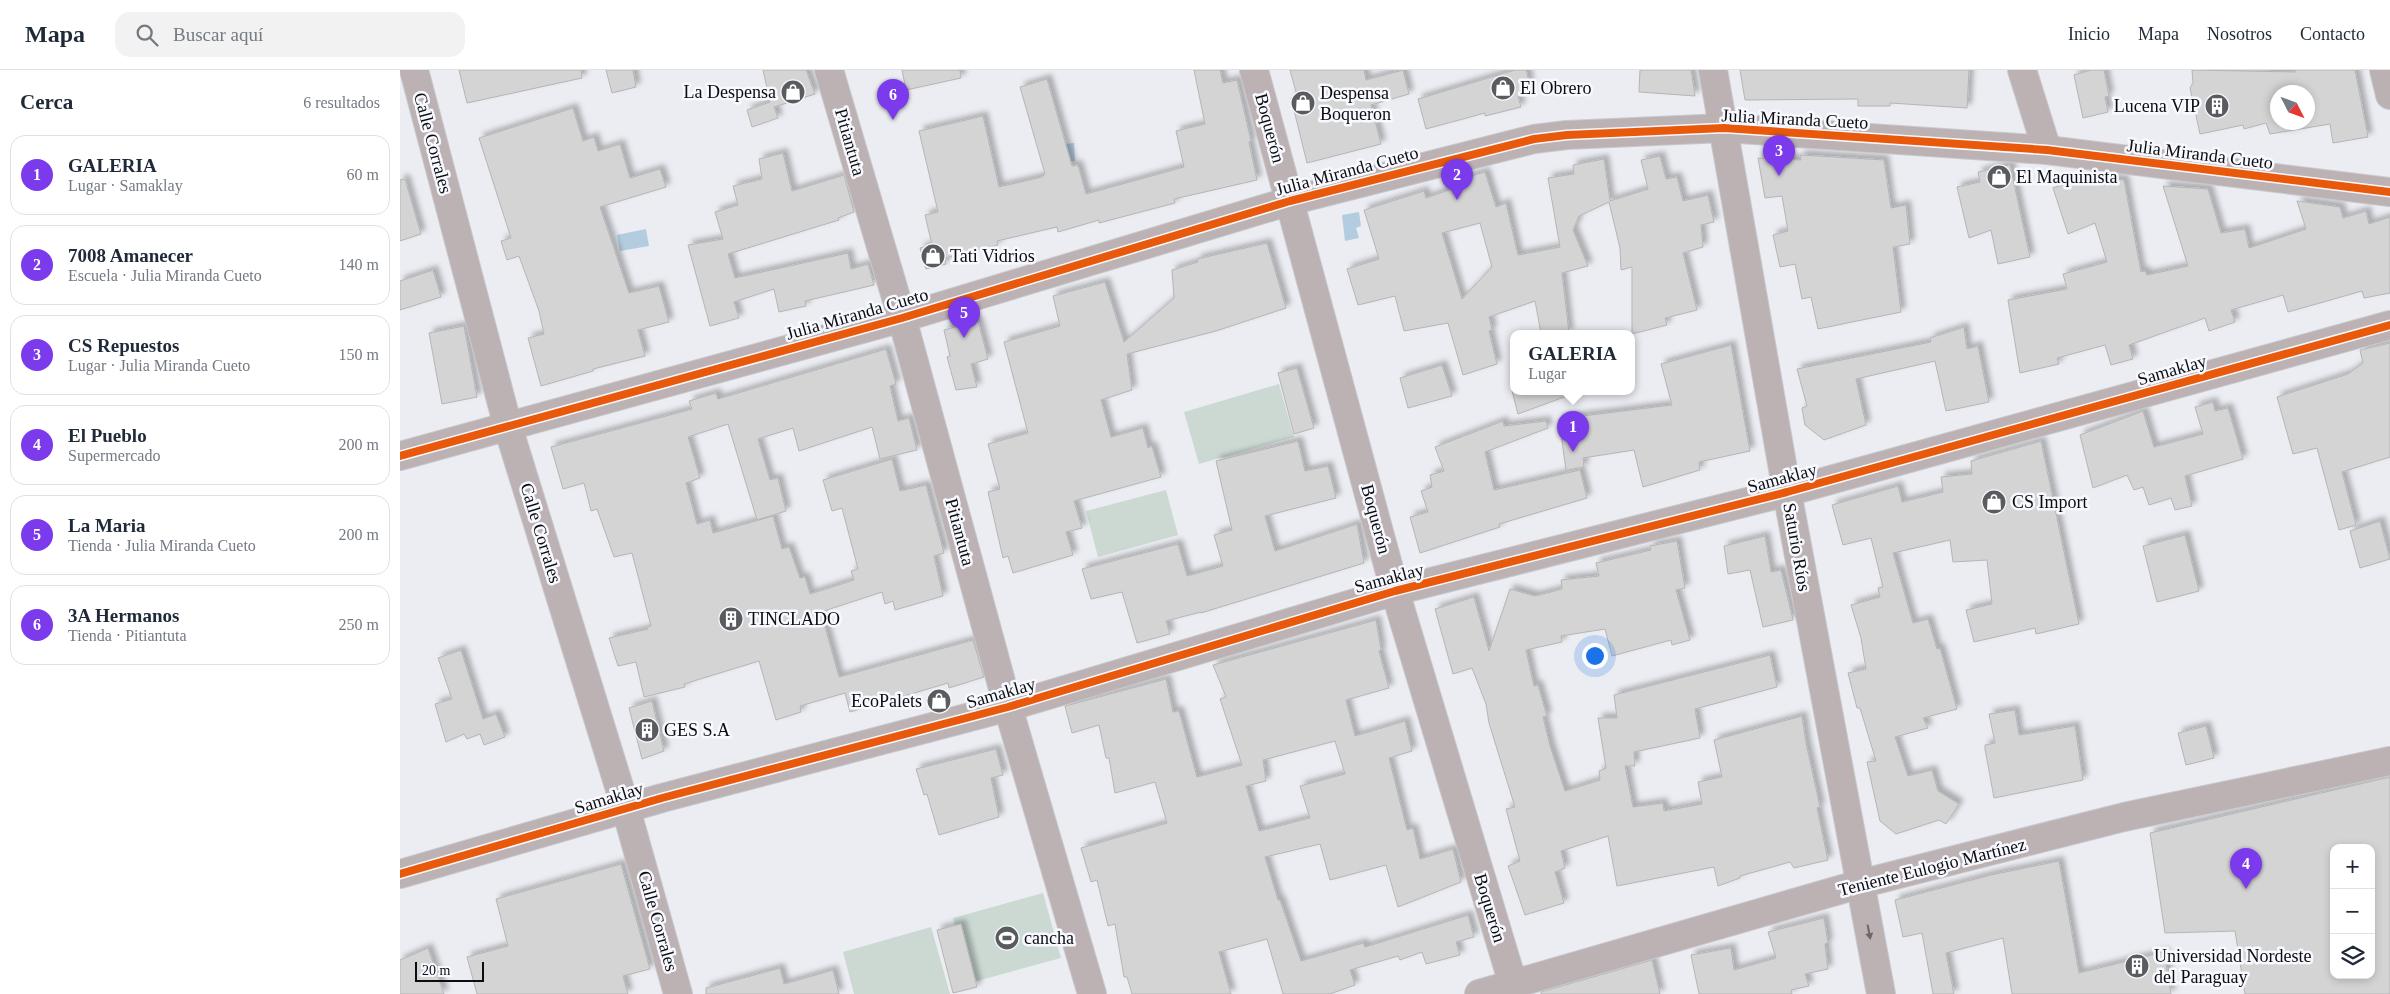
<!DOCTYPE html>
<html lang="es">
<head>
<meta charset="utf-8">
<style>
	:root { --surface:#fff; --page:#f2f2f3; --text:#1f2937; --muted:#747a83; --line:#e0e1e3; --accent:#7c3aed }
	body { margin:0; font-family:Georgia,serif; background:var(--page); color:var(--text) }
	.controls { position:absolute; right:15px; bottom:15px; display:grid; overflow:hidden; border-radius:10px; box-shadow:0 2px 8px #0003 }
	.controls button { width:45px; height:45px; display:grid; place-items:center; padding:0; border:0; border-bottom:1px solid var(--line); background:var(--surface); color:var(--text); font:25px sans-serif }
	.compass { position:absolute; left:1870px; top:15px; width:45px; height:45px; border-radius:50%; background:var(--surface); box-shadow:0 2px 8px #0003; rotate:132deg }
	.scale { position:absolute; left:15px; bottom:12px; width:69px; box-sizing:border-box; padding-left:5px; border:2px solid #0b0c10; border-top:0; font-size:14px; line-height:18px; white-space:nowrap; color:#0b0c10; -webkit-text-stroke:4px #f7f9ff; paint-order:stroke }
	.you { position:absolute; left:1194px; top:585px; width:18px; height:18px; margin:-12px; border:4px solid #fff; border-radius:50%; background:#1a73e8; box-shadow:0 0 0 8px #1a73e833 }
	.badge { display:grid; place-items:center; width:32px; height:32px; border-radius:50%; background:var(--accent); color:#fff; font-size:16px; font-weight:700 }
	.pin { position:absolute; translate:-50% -41px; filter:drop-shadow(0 1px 2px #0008) }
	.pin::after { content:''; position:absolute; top:26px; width:18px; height:15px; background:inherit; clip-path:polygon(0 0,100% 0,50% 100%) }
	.popup { position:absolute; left:1110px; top:260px; width:125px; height:65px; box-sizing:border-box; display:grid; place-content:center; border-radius:10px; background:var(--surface); filter:drop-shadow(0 1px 4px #0005); font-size:16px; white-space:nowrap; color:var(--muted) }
	.popup b { font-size:19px; color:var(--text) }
	.popup::after { content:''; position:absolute; left:50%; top:100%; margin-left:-10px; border:10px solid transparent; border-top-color:var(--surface) }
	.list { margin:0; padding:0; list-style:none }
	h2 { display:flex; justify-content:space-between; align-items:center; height:65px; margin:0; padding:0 20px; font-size:21px }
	h2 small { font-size:16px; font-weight:400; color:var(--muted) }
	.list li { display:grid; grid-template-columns:32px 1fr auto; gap:15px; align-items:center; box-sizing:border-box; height:80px; margin:0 10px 10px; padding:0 10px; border:1px solid var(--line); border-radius:15px }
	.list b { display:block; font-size:19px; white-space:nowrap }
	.list p { margin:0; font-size:16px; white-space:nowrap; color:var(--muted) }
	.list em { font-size:16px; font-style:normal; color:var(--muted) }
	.icon { flex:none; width:28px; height:28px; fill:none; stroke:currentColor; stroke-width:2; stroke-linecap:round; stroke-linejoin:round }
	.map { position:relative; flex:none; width:1990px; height:924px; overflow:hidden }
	header { display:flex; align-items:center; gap:30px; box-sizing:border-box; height:70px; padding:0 25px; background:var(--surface); border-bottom:1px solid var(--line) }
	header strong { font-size:24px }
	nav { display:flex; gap:28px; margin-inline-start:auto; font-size:18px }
	.search { width:350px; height:45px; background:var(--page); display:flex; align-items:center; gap:12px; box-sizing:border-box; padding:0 18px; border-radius:15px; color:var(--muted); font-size:19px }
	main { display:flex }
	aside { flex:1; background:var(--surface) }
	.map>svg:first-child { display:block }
	.green { fill:#cbd9d2 }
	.water { fill:#b4cce0 }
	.building { fill:#d4d4d5; stroke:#b5b5b6; fill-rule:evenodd; filter:url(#shadow) }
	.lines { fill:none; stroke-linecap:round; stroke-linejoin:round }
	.minor-casing { stroke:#c8cacd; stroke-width:30 }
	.tertiary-casing { stroke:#c8cacd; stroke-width:30 }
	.secondary-casing { stroke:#c8cacd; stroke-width:30 }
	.minor { stroke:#bcb1b3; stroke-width:28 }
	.tertiary { stroke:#bcb1b3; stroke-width:28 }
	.secondary { stroke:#bbb0b2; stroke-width:28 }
	.cycleway-casing { stroke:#f7f9ff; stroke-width:11 }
	.cycleway { stroke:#e8590c; stroke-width:8 }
	.oneway { fill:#6c676a }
	.labels { text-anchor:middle; stroke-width:5; stroke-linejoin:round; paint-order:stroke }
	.poi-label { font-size:18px; fill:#0b0c10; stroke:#f7f9ff; text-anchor:start }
	.street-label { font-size:18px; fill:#0b0c10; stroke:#f7f9ff }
</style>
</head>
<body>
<header>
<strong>Mapa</strong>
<div class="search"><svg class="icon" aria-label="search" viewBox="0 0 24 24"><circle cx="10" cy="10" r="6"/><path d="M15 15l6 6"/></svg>Buscar aquí</div>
<nav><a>Inicio</a><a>Mapa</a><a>Nosotros</a><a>Contacto</a></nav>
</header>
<main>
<aside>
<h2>Cerca<small>6 resultados</small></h2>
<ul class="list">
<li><span class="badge">1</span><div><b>GALERIA</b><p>Lugar · Samaklay</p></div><em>60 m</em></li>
<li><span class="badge">2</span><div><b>7008 Amanecer</b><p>Escuela · Julia Miranda Cueto</p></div><em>140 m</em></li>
<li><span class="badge">3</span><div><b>CS Repuestos</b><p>Lugar · Julia Miranda Cueto</p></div><em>150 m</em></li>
<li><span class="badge">4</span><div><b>El Pueblo</b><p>Supermercado</p></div><em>200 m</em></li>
<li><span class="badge">5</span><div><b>La Maria</b><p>Tienda · Julia Miranda Cueto</p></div><em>200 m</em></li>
<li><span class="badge">6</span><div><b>3A Hermanos</b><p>Tienda · Pitiantuta</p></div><em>250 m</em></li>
</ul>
</aside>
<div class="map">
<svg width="1990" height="924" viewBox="0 0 1990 924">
	<defs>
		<filter id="shadow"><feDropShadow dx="4.5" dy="-4.5" stdDeviation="2.5" flood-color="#0004"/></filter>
	</defs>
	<rect width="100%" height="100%" fill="#ebedf2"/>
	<!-- green -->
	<g class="green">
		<polygon points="879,314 894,367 799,394 784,342"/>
		<polygon points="766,420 778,465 698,487 686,441"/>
		<polygon points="643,823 661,888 570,913 553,848"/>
		<polygon points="531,857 550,924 454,924 443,882"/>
	</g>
	<!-- water -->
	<g class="water">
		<polygon points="674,73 675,91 647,94 645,76"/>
		<polygon points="959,142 961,156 956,158 959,168 945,171 942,145"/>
		<polygon points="246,159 249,176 220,181 217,165"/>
	</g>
	<!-- building -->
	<g class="building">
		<polygon points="59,0 181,0 182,8 67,33"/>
		<polygon points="206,0 233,0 236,17 212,23"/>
		<polygon points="363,0 406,0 415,24 374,37 378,48 352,57 347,40 370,32"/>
		<polygon points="502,0 560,0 561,8 506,20"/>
		<polygon points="794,0 820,0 823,13 837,10 851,71 849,72 857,110 774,129 775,133 699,153 699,150 658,162 657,157 597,171 598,175 545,188 546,194 526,199 520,178 532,175 525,145 538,142 519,61 583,46 599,117 642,107 645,104 620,17 647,9 672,96 678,95 686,124 784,97 776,61 805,54"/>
		<polygon points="890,0 964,0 966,10 1003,0 1009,24 971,35 981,74 907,93 891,28 897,26"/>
		<polygon points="1115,0 1126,0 1129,11 1126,24 1118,26 1121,37 1085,46 1085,43 1026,59 1018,29"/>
		<polygon points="1240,0 1291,0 1295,26 1239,22"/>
		<polygon points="1340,0 1569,0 1567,38 1490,33 1490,36 1458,36 1458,29 1345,30"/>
		<polygon points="1691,0 1704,0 1709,26 1705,27 1708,42 1683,48 1674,5"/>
		<path d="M1792,0L1896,2L1895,0H1955L1968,67L1933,73L1930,54L1870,64L1866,53L1844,59L1843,55L1800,64L1790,18L1793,13ZM1878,22H1908V52H1878Z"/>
		<polygon points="173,38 183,71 194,67 198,81 220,74 230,108 260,99 266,117 200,137 229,223 259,216 269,252 238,260 245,286 193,299 193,301 141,316 128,268 144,264 139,241 119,186 107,190 101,171 111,168 79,68"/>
		<polygon points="383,83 392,121 444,105 454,142 438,148 439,150 328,184 335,208 448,183 451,199 468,194 474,215 405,231 406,236 379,242 374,219 334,232 339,248 310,256 288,175 323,169 315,142 338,135 333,116 362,109 359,89"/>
		<polygon points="1400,85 1484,90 1491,138 1506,135 1510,174 1493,177 1501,242 1418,259 1411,227 1402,229 1395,194 1380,197 1373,165 1388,161 1382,126 1365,128 1358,88 1401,90"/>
		<path d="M1260,86L1266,109L1277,107L1283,131L1308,125L1314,152L1301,155L1303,177L1283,183L1297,240L1265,248L1267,255L1232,264V197L1221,200L1220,178L1209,132L1179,146L1173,160L1188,196L1162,203L1169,263H1141L1135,231L1089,247L1092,260L1089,261L1097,294L1063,305L1048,253L1004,261L995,226L958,235L947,199L979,189L964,140L1024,121L1026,128L1069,113L1067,107L1085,102L1096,137L1106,133L1118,185L1160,177L1148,108L1174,104L1173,95L1204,89L1210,131L1248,119L1241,90ZM1080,153L1092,197L1062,229L1042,163Z"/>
		<polygon points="1610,95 1630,187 1598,194 1591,160 1569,168 1557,117 1580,112 1578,102"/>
		<polygon points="1687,107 1724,110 1741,202 1745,201 1747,205 1788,196 1763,116 1808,119 1821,163 1845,159 1849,178 1906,159 1897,131 1940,137 1943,148 1966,141 1969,154 1990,147 1990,223 1964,228 1962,221 1888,242 1883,225 1831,240 1835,252 1809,261 1805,248 1729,275 1733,289 1711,295 1705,275 1657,288 1659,294 1620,303 1608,230 1667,219 1663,204 1707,192 1695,153 1668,164 1653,118"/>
		<polygon points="5,109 21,164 0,171 0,110"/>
		<polygon points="867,173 886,238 816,261 727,284 732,320 701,330 711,367 743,358 748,378 752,376 761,407 674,431 682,458 666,462 673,485 613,503 608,486 603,488 588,422 600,419 588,374 628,363 604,272 660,256 653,226 705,212 724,272 774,228 772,200 798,192 797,189"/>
		<polygon points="33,200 41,227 0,240 0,211"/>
		<polygon points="578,251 588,289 571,294 577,317 556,320 547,287 550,286 544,260"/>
		<polygon points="64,256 77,327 42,334 29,263"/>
		<polygon points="1564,257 1567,279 1578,276 1589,332 1546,341 1535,291 1456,309 1466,355 1424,370 1405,355 1402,338 1407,336 1397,299 1531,272 1530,268"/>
		<polygon points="1990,273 1990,387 1942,402 1956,455 1939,460 1917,378 1893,384 1877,327 1948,304 1963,293 1960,280"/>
		<polygon points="1331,275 1350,381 1299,392 1300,400 1243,417 1234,380 1183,388 1184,397 1166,400 1159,349 1272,335 1261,294"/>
		<polygon points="486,279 496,314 490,316 498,351 509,348 517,380 480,389 472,357 399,381 393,358 358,369 370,410 378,408 386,441 357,450 328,354 288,367 300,408 286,413 297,454 310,450 313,463 373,446 382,479 389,477 400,508 405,507 410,524 454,510 451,501 458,499 442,438 432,441 423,410 492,389 500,421 526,415 544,483 534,486 543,526 495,540 493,531 485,534 482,522 421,542 439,607 573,570 584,607 549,618 548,613 450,642 445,623 400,636 401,642 376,650 359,591 284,614 285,617 244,627 236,592 218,596 209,568 248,559 247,557 251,556 232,483 214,487 197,439 191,441 184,413 163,419 151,377 292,339 289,331 316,323 318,329"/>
		<polygon points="1042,295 1052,326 1008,338 1000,308"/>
		<polygon points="897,298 914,358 894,364 878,303"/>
		<polygon points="1112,321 1175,321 1175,323 1118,344"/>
		<polygon points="1813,332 1815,341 1828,338 1843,389 1785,406 1792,436 1775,440 1771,428 1749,435 1743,417 1734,420 1727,405 1693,418 1680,365 1743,341 1754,377 1803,364 1795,337"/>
		<polygon points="1103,351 1104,356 1146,351 1148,358 1085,382 1094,420 1180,400 1187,428 1099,454 1100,457 1020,483 1010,447 1028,442 1021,421 1032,417 1030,405 1044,401 1035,377"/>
		<polygon points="898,371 905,401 928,396 936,428 865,446 875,481 957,454 964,493 801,543 801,542 766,551 770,564 737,573 722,522 691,529 682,499 778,474 787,506 823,496 814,465 832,460 816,391"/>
		<polygon points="1641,371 1679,554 1636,564 1635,558 1574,572 1566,540 1592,534 1587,490 1553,492 1550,470 1493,483 1513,553 1528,549 1537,579 1540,578 1557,639 1523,648 1528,658 1495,667 1508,706 1532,700 1538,721 1559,734 1546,754 1539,750 1496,764 1480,751 1467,692 1476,691 1460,638 1457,638 1448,603 1466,599 1461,568 1451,535 1480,527 1478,518 1483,517 1471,468 1443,475 1432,435 1498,416 1502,432 1543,422 1541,407 1572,404 1571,391"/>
		<polygon points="1980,451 1990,489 1960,498 1950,461"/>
		<polygon points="1785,465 1799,521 1757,532 1743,476"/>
		<polygon points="1365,466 1371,502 1381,500 1393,550 1363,557 1350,500 1328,504 1324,476"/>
		<polygon points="1277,471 1285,518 1276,520 1290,570 1272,575 1271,570 1212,586 1205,559 1161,566 1162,572 1126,580 1134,616 1138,615 1147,646 1143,647 1150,676 1165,721 1200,710 1199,701 1206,698 1198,648 1217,648 1214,625 1370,585 1377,617 1295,639 1300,668 1234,682 1235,696 1225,696 1233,737 1263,733 1264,741 1302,734 1298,712 1322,707 1314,670 1402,646 1406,673 1420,737 1417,738 1428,790 1394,798 1390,792 1340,806 1340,808 1318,816 1314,797 1217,816 1208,766 1161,781 1165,798 1155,802 1164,833 1125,845 1108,796 1120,791 1106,739 1115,737 1089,653 1086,634 1072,598 1053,604 1035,539 1074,527 1089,581 1110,519 1135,526 1162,519 1161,510 1199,506 1196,493 1251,480 1250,476"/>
		<path d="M976,550L981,580L979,581L989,618L946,630L955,666L1005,651L1012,681L989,688L1007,760L1013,758L1020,789L1053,779L1061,812L998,837L986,795L930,810L920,774L865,787L878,830H880L901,891L963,873L965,877L1068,845L1074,867L1056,872L1060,885L1026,894L1022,882L1000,890L998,886L950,900L955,915L930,924H883L867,869L819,882L831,924H732L727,907H724L715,854L708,856L697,810L691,812L681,778L767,753L755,712L715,723L709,688H706L699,655L672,663L665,636L766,609L773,642L779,641L797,707L842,695L820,629L826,627L813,595ZM935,671L945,704L900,716L910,748L859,761L846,716L866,711L863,690Z"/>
		<polygon points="61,580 83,649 96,644 105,667 84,675 80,664 67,669 64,664 46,672 35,634 52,629 38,588"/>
		<polygon points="252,631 264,681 242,689 229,638"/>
		<polygon points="1615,640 1619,665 1675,656 1683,710 1594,728 1585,679 1585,675 1595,673 1589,644"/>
		<polygon points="1806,656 1814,688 1786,695 1778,663"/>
		<polygon points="596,679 603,705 591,708 599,747 539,765 527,724 524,725 516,699"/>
		<path d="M1990,707V924H1845L1835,861L1765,863L1750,763ZM1934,778H1971V905H1934Z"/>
		<polygon points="1659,791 1679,903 1764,882 1771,924 1612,924 1603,868 1546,883 1554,924 1533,924 1522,863 1503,867 1495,830 1591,805"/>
		<polygon points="221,794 250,899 223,906 228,924 77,924 67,887 108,876 96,829"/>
		<polygon points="1424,848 1428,873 1425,874 1428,899 1405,904 1409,916 1391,920 1392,924 1299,924 1291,885 1331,878 1334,900 1376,888 1368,862"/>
		<polygon points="561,854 577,917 553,923 537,860"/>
		<polygon points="28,878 44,924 0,924 0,890"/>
		<polygon points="1252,890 1260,924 1141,924 1141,922"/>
		<polygon points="380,898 384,914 433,900 439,924 306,924 306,918"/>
	</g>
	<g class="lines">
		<defs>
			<g id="minor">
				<polyline points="14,0 108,357 226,739 278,924"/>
				<polyline points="854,0 995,521 1116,924"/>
				<polyline points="1622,0 1647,80"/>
				<polyline points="0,804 262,728 608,637 995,521 1387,422 1990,255"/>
			</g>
			<g id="tertiary">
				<polyline points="429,0 502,248 608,637 692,924"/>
				<polyline points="1313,0 1387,422 1481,924"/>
				<polyline points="0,386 502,248 890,131 1134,69 1167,65 1324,58 1647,80 1990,122"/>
				<polyline points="1079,924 1460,814 1724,747 1990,691"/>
			</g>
			<polyline id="secondary" points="1984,0 1990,25"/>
		</defs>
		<!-- minor casing -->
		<use href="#minor" class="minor-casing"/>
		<!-- tertiary casing -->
		<use href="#tertiary" class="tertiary-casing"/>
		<!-- secondary casing -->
		<use href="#secondary" class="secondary-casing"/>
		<!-- minor -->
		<use href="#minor" class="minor"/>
		<!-- tertiary -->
		<use href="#tertiary" class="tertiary"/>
		<!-- secondary -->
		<use href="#secondary" class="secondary"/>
		<defs>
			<g id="cycleway">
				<polyline points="0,386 502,248 890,131 1134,69 1167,65 1324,58 1647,80 1990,122"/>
				<polyline points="0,804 262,728 608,637 995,521 1387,422 1990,255"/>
			</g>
		</defs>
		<!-- cycleway casing -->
		<use href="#cycleway" class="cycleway-casing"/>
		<!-- cycleway -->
		<use href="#cycleway" class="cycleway"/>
	</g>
	<!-- one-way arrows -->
	<defs><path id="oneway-solid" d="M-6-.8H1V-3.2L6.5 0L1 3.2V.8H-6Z" transform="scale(1.25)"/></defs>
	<use class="oneway" href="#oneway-solid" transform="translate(1469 862) rotate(79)"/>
	<!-- icons -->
	<defs>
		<symbol id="shop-disc" viewBox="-11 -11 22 22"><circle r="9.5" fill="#595b5f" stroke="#f7f9ff"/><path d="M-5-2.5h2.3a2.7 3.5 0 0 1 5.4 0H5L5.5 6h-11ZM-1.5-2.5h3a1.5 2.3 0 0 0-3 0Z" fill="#fff"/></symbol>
		<symbol id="building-disc" viewBox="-11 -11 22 22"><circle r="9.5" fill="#595b5f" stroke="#f7f9ff"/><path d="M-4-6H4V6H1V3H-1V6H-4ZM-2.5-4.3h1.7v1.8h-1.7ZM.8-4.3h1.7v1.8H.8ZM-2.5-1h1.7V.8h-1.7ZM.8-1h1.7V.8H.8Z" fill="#fff"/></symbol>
		<symbol id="stadium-disc" viewBox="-11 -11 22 22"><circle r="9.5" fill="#595b5f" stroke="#f7f9ff"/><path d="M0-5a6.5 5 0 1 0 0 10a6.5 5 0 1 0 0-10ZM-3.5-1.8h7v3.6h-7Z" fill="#fff"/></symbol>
	</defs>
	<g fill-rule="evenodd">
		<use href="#shop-disc" x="1089" y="4" width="28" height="28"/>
		<use href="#shop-disc" x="379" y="8" width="28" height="28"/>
		<use href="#shop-disc" x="889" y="19" width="28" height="28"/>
		<use href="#building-disc" x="1803" y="22" width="28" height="28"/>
		<use href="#shop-disc" x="1585" y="93" width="28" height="28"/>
		<use href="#shop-disc" x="519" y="172" width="28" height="28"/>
		<use href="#shop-disc" x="1580" y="418" width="28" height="28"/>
		<use href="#building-disc" x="317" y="535" width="28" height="28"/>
		<use href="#shop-disc" x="525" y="617" width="28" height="28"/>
		<use href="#building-disc" x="233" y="646" width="28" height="28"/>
		<use href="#stadium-disc" x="593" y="854" width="28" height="28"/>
		<use href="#building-disc" x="1723" y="882" width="28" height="28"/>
	</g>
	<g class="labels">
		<!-- poi labels -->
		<g class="poi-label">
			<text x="1120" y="24">El Obrero</text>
			<text x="376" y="28" text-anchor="end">La Despensa</text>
			<text x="920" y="29">Despensa<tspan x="920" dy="21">Boqueron</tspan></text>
			<text x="1800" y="42" text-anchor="end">Lucena VIP</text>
			<text x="1616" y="113">El Maquinista</text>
			<text x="550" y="192">Tati Vidrios</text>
			<text x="1612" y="438">CS Import</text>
			<text x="348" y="555">TINCLADO</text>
			<text x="522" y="637" text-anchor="end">EcoPalets</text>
			<text x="264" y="666">GES S.A</text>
			<text x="624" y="874">cancha</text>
			<text x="1754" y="892">Universidad Nordeste<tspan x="1754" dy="21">del Paraguay</tspan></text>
		</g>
		<!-- street labels -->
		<g class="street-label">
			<text transform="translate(1395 49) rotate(3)" y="6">Julia Miranda Cueto</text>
			<text transform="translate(870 58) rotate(75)" y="6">Boquerón</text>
			<text transform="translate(450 72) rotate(74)" y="6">Pitiantuta</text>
			<text transform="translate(33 73) rotate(75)" y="6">Calle Corrales</text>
			<text transform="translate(1800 84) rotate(7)" y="6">Julia Miranda Cueto</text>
			<text transform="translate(947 101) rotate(-15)" y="6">Julia Miranda Cueto</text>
			<text transform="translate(457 244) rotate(-16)" y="6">Julia Miranda Cueto</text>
			<text transform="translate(1772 300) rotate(-16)" y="6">Samaklay</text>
			<text transform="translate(1382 408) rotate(-15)" y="6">Samaklay</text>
			<text transform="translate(976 449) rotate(75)" y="6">Boquerón</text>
			<text transform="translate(560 462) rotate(75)" y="6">Pitiantuta</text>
			<text transform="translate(141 463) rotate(73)" y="6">Calle Corrales</text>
			<text transform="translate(1397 477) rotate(80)" y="6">Saturio Ríos</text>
			<text transform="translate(989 508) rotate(-15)" y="6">Samaklay</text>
			<text transform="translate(601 623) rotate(-16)" y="6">Samaklay</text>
			<text transform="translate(209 728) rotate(-17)" y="6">Samaklay</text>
			<text transform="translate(1532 797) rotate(-14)" y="6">Teniente Eulogio Martínez</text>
			<text transform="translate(1090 838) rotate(73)" y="6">Boquerón</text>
			<text transform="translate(258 851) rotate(74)" y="6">Calle Corrales</text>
		</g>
	</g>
</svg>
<div class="controls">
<button>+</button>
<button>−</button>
<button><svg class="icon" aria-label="layers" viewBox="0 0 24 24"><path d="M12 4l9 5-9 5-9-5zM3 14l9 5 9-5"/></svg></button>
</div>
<svg class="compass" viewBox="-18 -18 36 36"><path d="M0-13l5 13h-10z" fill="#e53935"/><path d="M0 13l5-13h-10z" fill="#747a83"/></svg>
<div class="scale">20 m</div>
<div class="you"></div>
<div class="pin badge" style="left:1173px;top:382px">1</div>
<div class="popup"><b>GALERIA</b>Lugar</div>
<div class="pin badge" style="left:1057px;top:130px">2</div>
<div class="pin badge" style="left:1379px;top:106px">3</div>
<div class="pin badge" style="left:1846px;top:819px">4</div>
<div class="pin badge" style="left:564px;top:268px">5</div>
<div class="pin badge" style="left:493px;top:50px">6</div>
</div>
</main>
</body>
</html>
